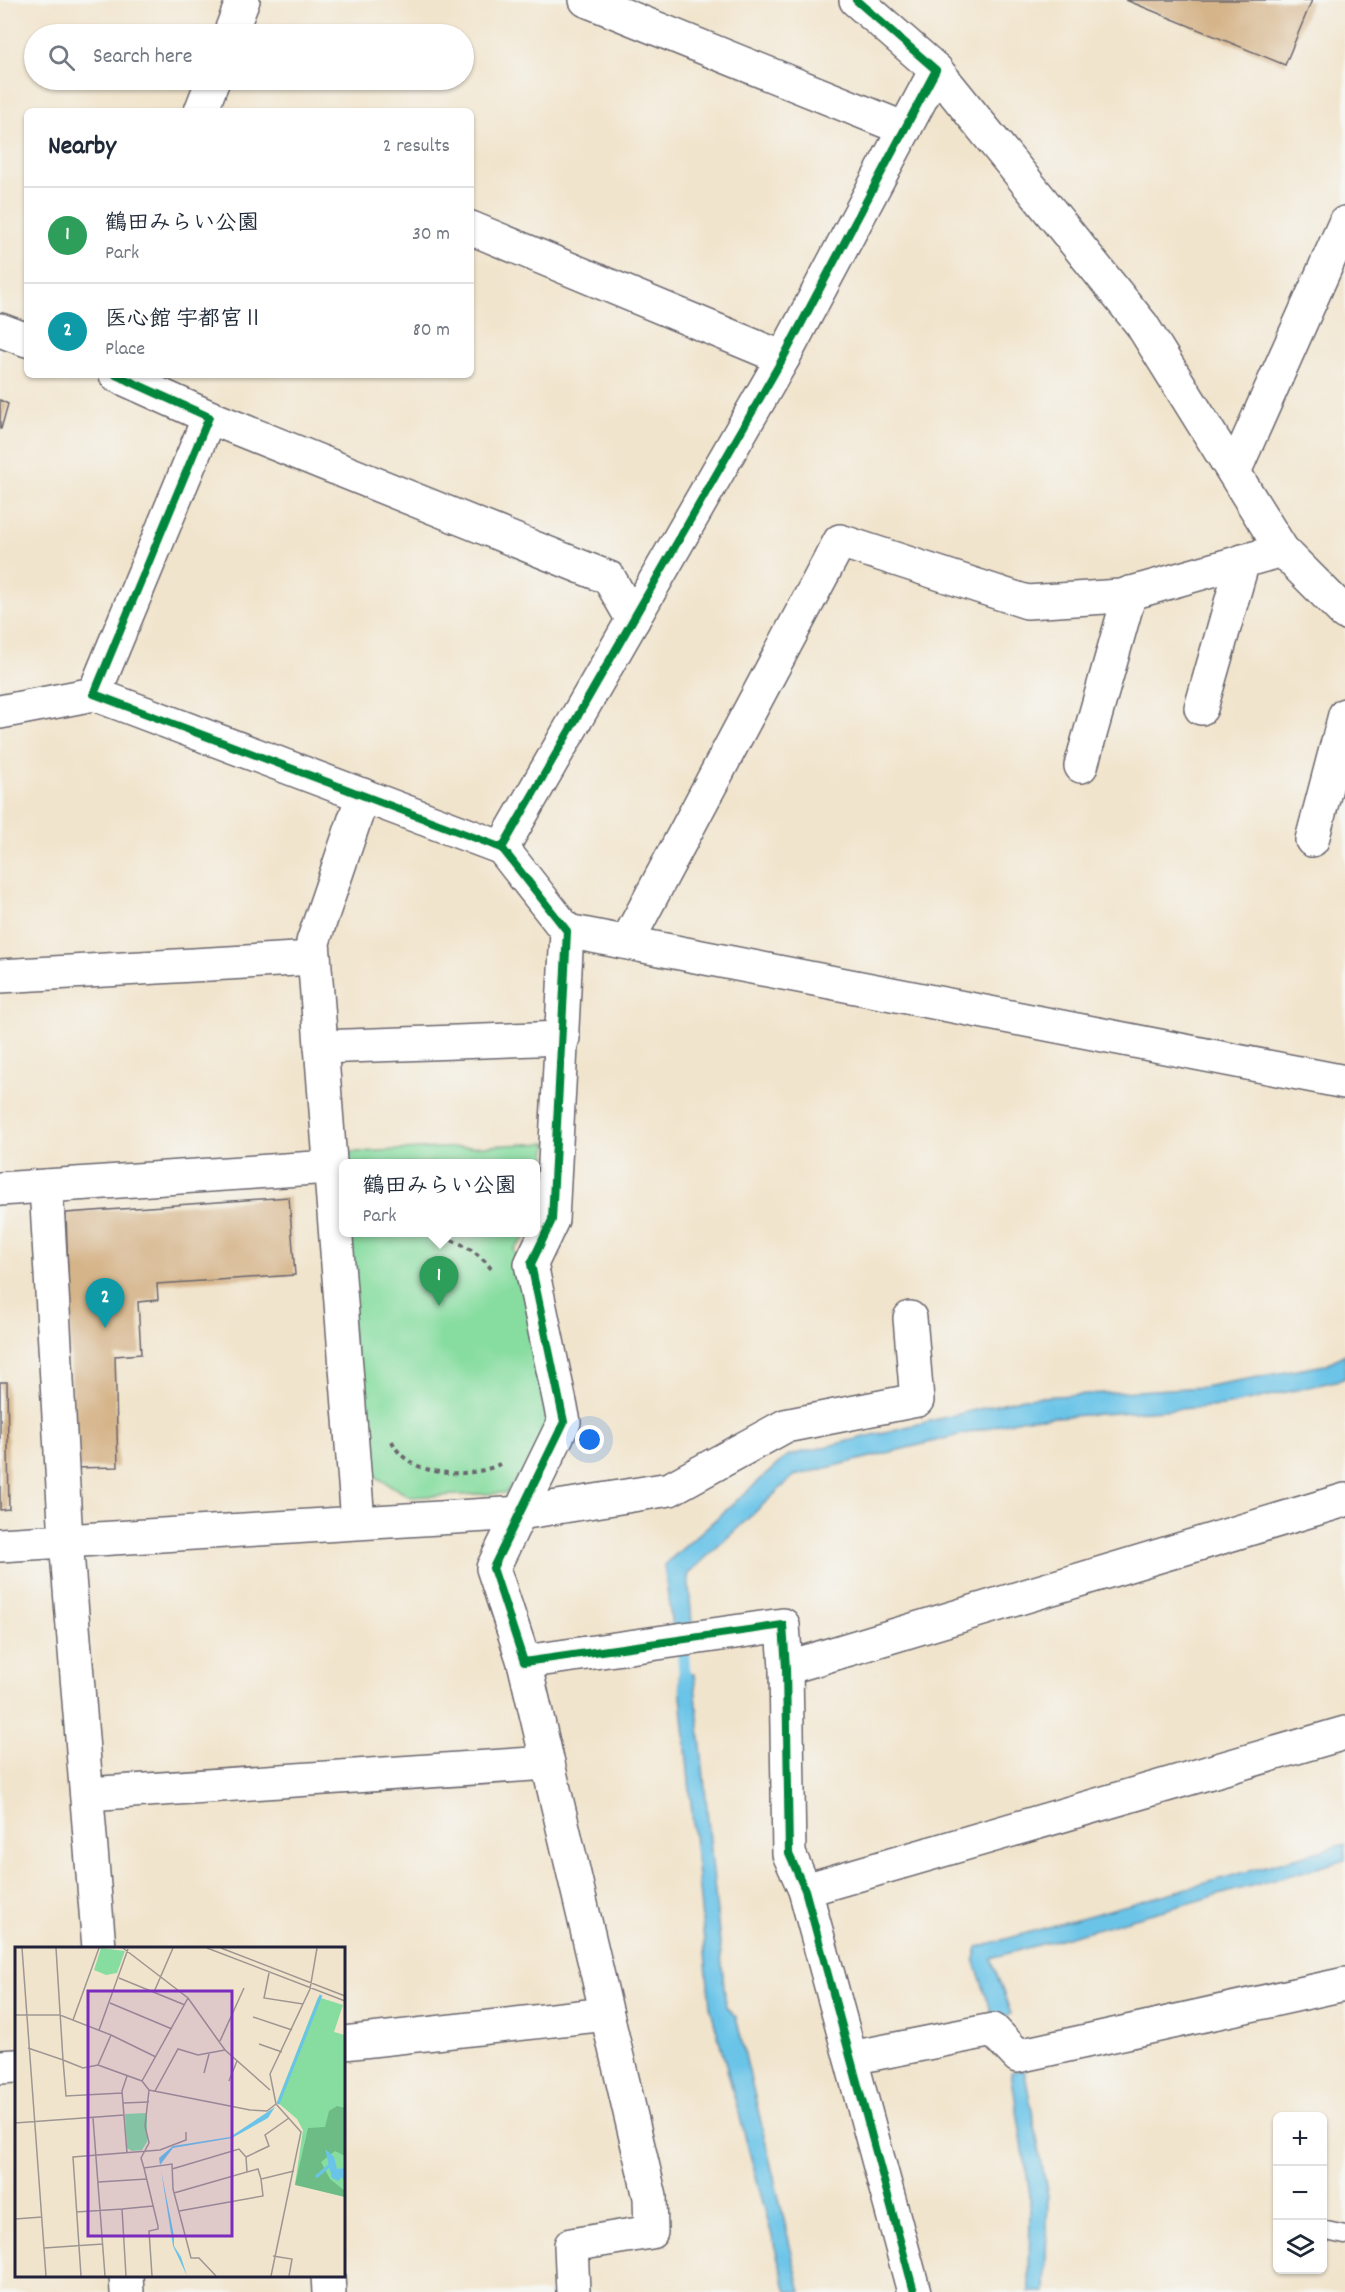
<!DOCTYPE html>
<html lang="en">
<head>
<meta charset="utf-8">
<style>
	:root { --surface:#fff; --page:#f2f2f3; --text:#1f2937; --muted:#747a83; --line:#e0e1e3; --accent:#1a73e8 }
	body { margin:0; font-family:Dekko,"Klee One",sans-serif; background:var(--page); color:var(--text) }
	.controls { position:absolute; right:18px; bottom:18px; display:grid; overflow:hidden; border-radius:9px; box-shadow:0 2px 4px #0004 }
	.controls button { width:54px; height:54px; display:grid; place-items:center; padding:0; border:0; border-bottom:2px solid var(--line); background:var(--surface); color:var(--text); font:30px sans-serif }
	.you { position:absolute; left:590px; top:1440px; width:21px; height:21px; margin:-15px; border:4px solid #fff; border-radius:50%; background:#1a73e8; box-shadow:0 0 0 9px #1a73e833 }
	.badge { display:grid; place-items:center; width:39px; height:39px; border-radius:50%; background:var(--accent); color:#fff; font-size:20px; font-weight:700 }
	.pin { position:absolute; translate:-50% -50px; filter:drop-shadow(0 2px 3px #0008) }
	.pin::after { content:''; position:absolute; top:32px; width:21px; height:18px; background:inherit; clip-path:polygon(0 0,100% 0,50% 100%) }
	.popup { position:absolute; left:339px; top:1159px; width:201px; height:78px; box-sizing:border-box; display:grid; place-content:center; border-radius:9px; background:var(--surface); filter:drop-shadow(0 2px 4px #0005); font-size:20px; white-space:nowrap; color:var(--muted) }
	.popup b { font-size:22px; color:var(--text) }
	.popup::after { content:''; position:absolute; left:50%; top:100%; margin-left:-12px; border:12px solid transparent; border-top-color:var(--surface) }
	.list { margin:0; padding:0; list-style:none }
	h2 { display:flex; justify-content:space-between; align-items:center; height:78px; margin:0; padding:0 24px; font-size:26px }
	h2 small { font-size:20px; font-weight:400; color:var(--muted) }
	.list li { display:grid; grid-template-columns:39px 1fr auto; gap:18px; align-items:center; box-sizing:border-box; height:96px; padding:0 24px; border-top:2px solid var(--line) }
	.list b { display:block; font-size:22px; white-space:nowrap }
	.list p { margin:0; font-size:20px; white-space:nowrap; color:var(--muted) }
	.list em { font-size:20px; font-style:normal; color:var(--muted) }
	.icon { flex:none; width:33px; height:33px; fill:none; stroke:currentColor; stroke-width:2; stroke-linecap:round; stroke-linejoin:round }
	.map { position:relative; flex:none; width:1345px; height:2292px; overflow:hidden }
	.search { position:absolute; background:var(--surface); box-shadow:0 2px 4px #0004; left:24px; top:24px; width:450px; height:66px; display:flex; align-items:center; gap:15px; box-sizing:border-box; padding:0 21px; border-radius:33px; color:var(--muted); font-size:22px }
	.panel { position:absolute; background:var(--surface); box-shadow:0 2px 4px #0004; left:24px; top:108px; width:450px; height:270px; border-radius:9px }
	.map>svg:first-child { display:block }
	.green { fill:#87dda0; stroke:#54806e; stroke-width:1.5 }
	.water { fill:#6ac4e8; stroke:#467392; stroke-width:1.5 }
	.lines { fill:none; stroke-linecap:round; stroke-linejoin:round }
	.stream { stroke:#6ac4e8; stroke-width:12 }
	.building { fill:#d5b489 }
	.lane-casing { stroke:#6a666e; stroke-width:21 }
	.street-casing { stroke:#6a666e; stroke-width:36 }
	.path { stroke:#6a666e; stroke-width:4; stroke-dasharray:4.5 4.5; stroke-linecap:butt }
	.lane { stroke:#fff; stroke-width:18 }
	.street { stroke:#fff; stroke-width:33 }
	.cycleway-casing { stroke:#f6f6f2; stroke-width:11 }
	.cycleway { stroke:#00873e; stroke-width:8 }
	.inset-river { fill:none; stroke:#6ac4e8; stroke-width:3 }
	.inset-road { fill:none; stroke:#9e9692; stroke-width:1.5 }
	.view { fill:#7b2cbf; fill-opacity:0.15; stroke:#7b2cbf; stroke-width:3 }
	.inset-edge { fill:none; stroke:#22223b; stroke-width:3 }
</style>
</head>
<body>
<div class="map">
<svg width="1345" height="2292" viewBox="0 0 1345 2292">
	<rect width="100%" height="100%" fill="#f6f6f2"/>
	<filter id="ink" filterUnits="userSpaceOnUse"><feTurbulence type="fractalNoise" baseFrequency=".0167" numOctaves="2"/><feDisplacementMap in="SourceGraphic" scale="12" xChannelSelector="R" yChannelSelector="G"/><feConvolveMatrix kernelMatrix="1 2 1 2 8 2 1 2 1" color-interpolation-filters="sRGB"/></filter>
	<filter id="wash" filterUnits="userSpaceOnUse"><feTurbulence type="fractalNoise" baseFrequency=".008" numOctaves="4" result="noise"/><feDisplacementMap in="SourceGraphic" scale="24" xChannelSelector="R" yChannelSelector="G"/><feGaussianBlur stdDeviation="1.35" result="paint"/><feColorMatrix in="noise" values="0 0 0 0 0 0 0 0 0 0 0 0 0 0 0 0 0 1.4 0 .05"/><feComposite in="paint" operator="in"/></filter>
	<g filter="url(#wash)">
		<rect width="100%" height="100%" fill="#f1e4cc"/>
		<!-- green -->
		<g class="green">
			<polygon points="548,1143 535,1227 535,1164 343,1164 338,1153"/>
			<polygon points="344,1233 530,1233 514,1249 542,1364 551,1419 530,1464 505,1493 410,1497 363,1469"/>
		</g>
		<!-- water -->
		<g class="water">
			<polygon points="1345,1354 1345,1378 1340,1380 1224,1406 1024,1419 794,1476 688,1574 692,1624 672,1627 664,1565 787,1456 1024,1398 1203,1387 1325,1365"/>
			<polygon points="679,1674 694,1674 726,2007 736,2017 801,2292 787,2292 710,2006"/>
			<polygon points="1345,1844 1345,1860 991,1958 1011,2014 994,2020 974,1959 977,1947"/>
			<polygon points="1024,2069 1048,2196 1045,2292 1029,2292 1030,2195 1011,2072"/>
		</g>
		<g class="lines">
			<!-- stream -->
			<polyline class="stream" points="682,1642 686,1690"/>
		</g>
		<g id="blocks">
			<!-- building -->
			<g class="building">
				<polygon points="1126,0 1312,0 1285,65"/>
				<polygon points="0,400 8,404 1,429 0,429"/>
				<polygon points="289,1197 295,1275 157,1284 158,1300 138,1302 141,1354 115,1356 118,1467 74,1468 66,1213"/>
				<polygon points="0,1382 7,1382 9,1509 0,1510"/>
			</g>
		</g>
	</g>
	<g filter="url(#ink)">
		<use href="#blocks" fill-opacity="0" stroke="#6a666e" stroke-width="1.5"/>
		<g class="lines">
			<defs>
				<polyline id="lane" points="1322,2230 1345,2235"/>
				<g id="street">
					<polyline points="586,0 905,129"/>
					<polyline points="230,34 243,0"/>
					<polyline points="936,70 1142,325 1282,550 1345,613"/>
					<polyline points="201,111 213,80"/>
					<polyline points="471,228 783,358"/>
					<polyline points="0,330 27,340"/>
					<polyline points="116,375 209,417 94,694 502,848 567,931 552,1220 531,1264 564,1422 493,1568 524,1662 783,1625 786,1668 789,1854 805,1890 914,2292"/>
					<polyline points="209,417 609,578 633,620"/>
					<polyline points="1234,472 1345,223"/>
					<polyline points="1201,708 1243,561"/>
					<polyline points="0,712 94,694"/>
					<polyline points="1081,766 1130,593"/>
					<polyline points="1312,840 1345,715"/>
					<polyline points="502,848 783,358 936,70 856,0"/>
					<polyline points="567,931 1345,1082"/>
					<polyline points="627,942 840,541 1027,602 1121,596 1282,550"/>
					<polyline points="0,976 314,958"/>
					<polyline points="321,1047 563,1038"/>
					<polyline points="46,1186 66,1540 99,1948"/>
					<polyline points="0,1189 330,1167"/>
					<polyline points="358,1522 313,942 363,795"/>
					<polyline points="0,1545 520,1513 670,1489 785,1426 917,1400 910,1318"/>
					<polyline points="524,1662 650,2197 651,2232 571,2245 573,2292"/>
					<polyline points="786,1668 1345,1500"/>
					<polyline points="87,1794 548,1763"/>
					<polyline points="805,1890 1345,1733"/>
					<polyline points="344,2043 607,2014"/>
					<polyline points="851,2058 993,2030 1018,2056 1345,1984"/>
					<polyline points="0,2067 16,2066"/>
					<polyline points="126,2276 127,2292"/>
					<polyline points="328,2276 329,2292"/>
				</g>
			</defs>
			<!-- lane casing -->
			<use href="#lane" class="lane-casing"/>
			<!-- street casing -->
			<use href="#street" class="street-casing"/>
			<!-- path -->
			<g class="path">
				<path d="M426,1232C453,1240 476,1247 492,1270"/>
				<polyline points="372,1233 387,1232"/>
				<path d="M392,1441C407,1477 468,1480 500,1464"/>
			</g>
			<!-- lane -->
			<use href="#lane" class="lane"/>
			<!-- street -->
			<use href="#street" class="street"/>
			<defs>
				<g id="cycleway">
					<polyline points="116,375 209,417 94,694 502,848 567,931 552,1220 531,1264 564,1422 493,1568 524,1662 783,1625 786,1668 789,1854 805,1890 914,2292"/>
					<polyline points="502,848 783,358 936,70 856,0"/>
				</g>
			</defs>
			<!-- cycleway casing -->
			<use href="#cycleway" class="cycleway-casing"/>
			<!-- cycleway -->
			<use href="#cycleway" class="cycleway"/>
		</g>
	</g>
	<!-- overview -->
	<g transform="translate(15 1947)">
		<rect width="330" height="330" fill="#f1e4cc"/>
		<path d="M86,1L110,4L102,26L91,28L79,23ZM303,50L328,58L319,85L330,88V250L280,237L288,183L282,172L262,155ZM132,166V195L127,203L117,204L112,201L110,167Z" fill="#87dda0"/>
		<path d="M322,159L330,161V209L320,204L306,215L315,232L330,244V250L280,238L293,181L310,180L314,164Z" fill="#6dbc86"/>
		<path d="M260,160L253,171L217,191L158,201L145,218L144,211L158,199L215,190ZM310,202L319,210L322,222L330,221V236L327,230L323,234L317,231ZM146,223L159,289V299L166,310L172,329L158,299Z" fill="#6ac4e8"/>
		<path class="inset-river" d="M263,157L306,48M301,230L315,218"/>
		<path class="inset-road" d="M7,1L31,329M108,1L173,51L127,134M192,1L330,54M206,1L330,49M254,26L249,51L288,57M104,31L170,58M139,45L158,1M173,51L210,103L255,143M95,56L157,82M0,68H45L96,88L83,118L127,134L134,143L130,179L134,196L126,211L129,221L157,217L158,242L176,311H184L201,329M238,70L277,83M58,73L84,1M84,83L113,2M96,88L141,110M205,94L229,41M244,97L267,105M13,101L48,113L41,1M83,118L68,121L48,113L51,149L107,146M189,126L194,107M214,134L222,114M134,143L235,163L252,164L261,157M140,144L163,102L183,108L210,103M108,156L134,155M78,171L90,329M0,176L109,168M112,206L107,144L112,129M129,221L143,279V282L134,284L137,329M157,222L224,202L231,210M232,225L243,222L246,232M83,235L132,232M159,246L232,225L231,210L254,199L250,188L274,171M107,262L138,259M164,264L248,249L246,232L279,224M61,265L107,262L111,329M0,272L27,270M29,301L88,297M258,309L277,312L274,329M66,329L58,210L145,203L171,193V185M256,329L286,185L261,157L255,127L295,42L302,1"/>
		<path class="view" d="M73,44H217V289H73Z"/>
		<rect width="330" height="330" class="inset-edge"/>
	</g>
</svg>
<div class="controls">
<button>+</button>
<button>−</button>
<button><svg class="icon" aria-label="layers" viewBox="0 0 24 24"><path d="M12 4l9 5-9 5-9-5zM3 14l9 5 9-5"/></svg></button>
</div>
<div class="you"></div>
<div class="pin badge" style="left:439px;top:1306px;background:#2e9e5b">1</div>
<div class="popup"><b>鶴田みらい公園</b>Park</div>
<div class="pin badge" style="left:105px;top:1328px;background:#0f9aa8">2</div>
<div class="search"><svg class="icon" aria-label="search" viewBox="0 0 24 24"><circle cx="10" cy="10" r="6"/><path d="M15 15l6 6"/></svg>Search here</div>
<section class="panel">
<h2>Nearby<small>2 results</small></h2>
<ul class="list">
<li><span class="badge" style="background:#2e9e5b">1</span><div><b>鶴田みらい公園</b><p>Park</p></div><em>30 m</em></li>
<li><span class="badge" style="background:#0f9aa8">2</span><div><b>医心館 宇都宮Ⅱ</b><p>Place</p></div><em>80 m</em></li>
</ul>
</section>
</div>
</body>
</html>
